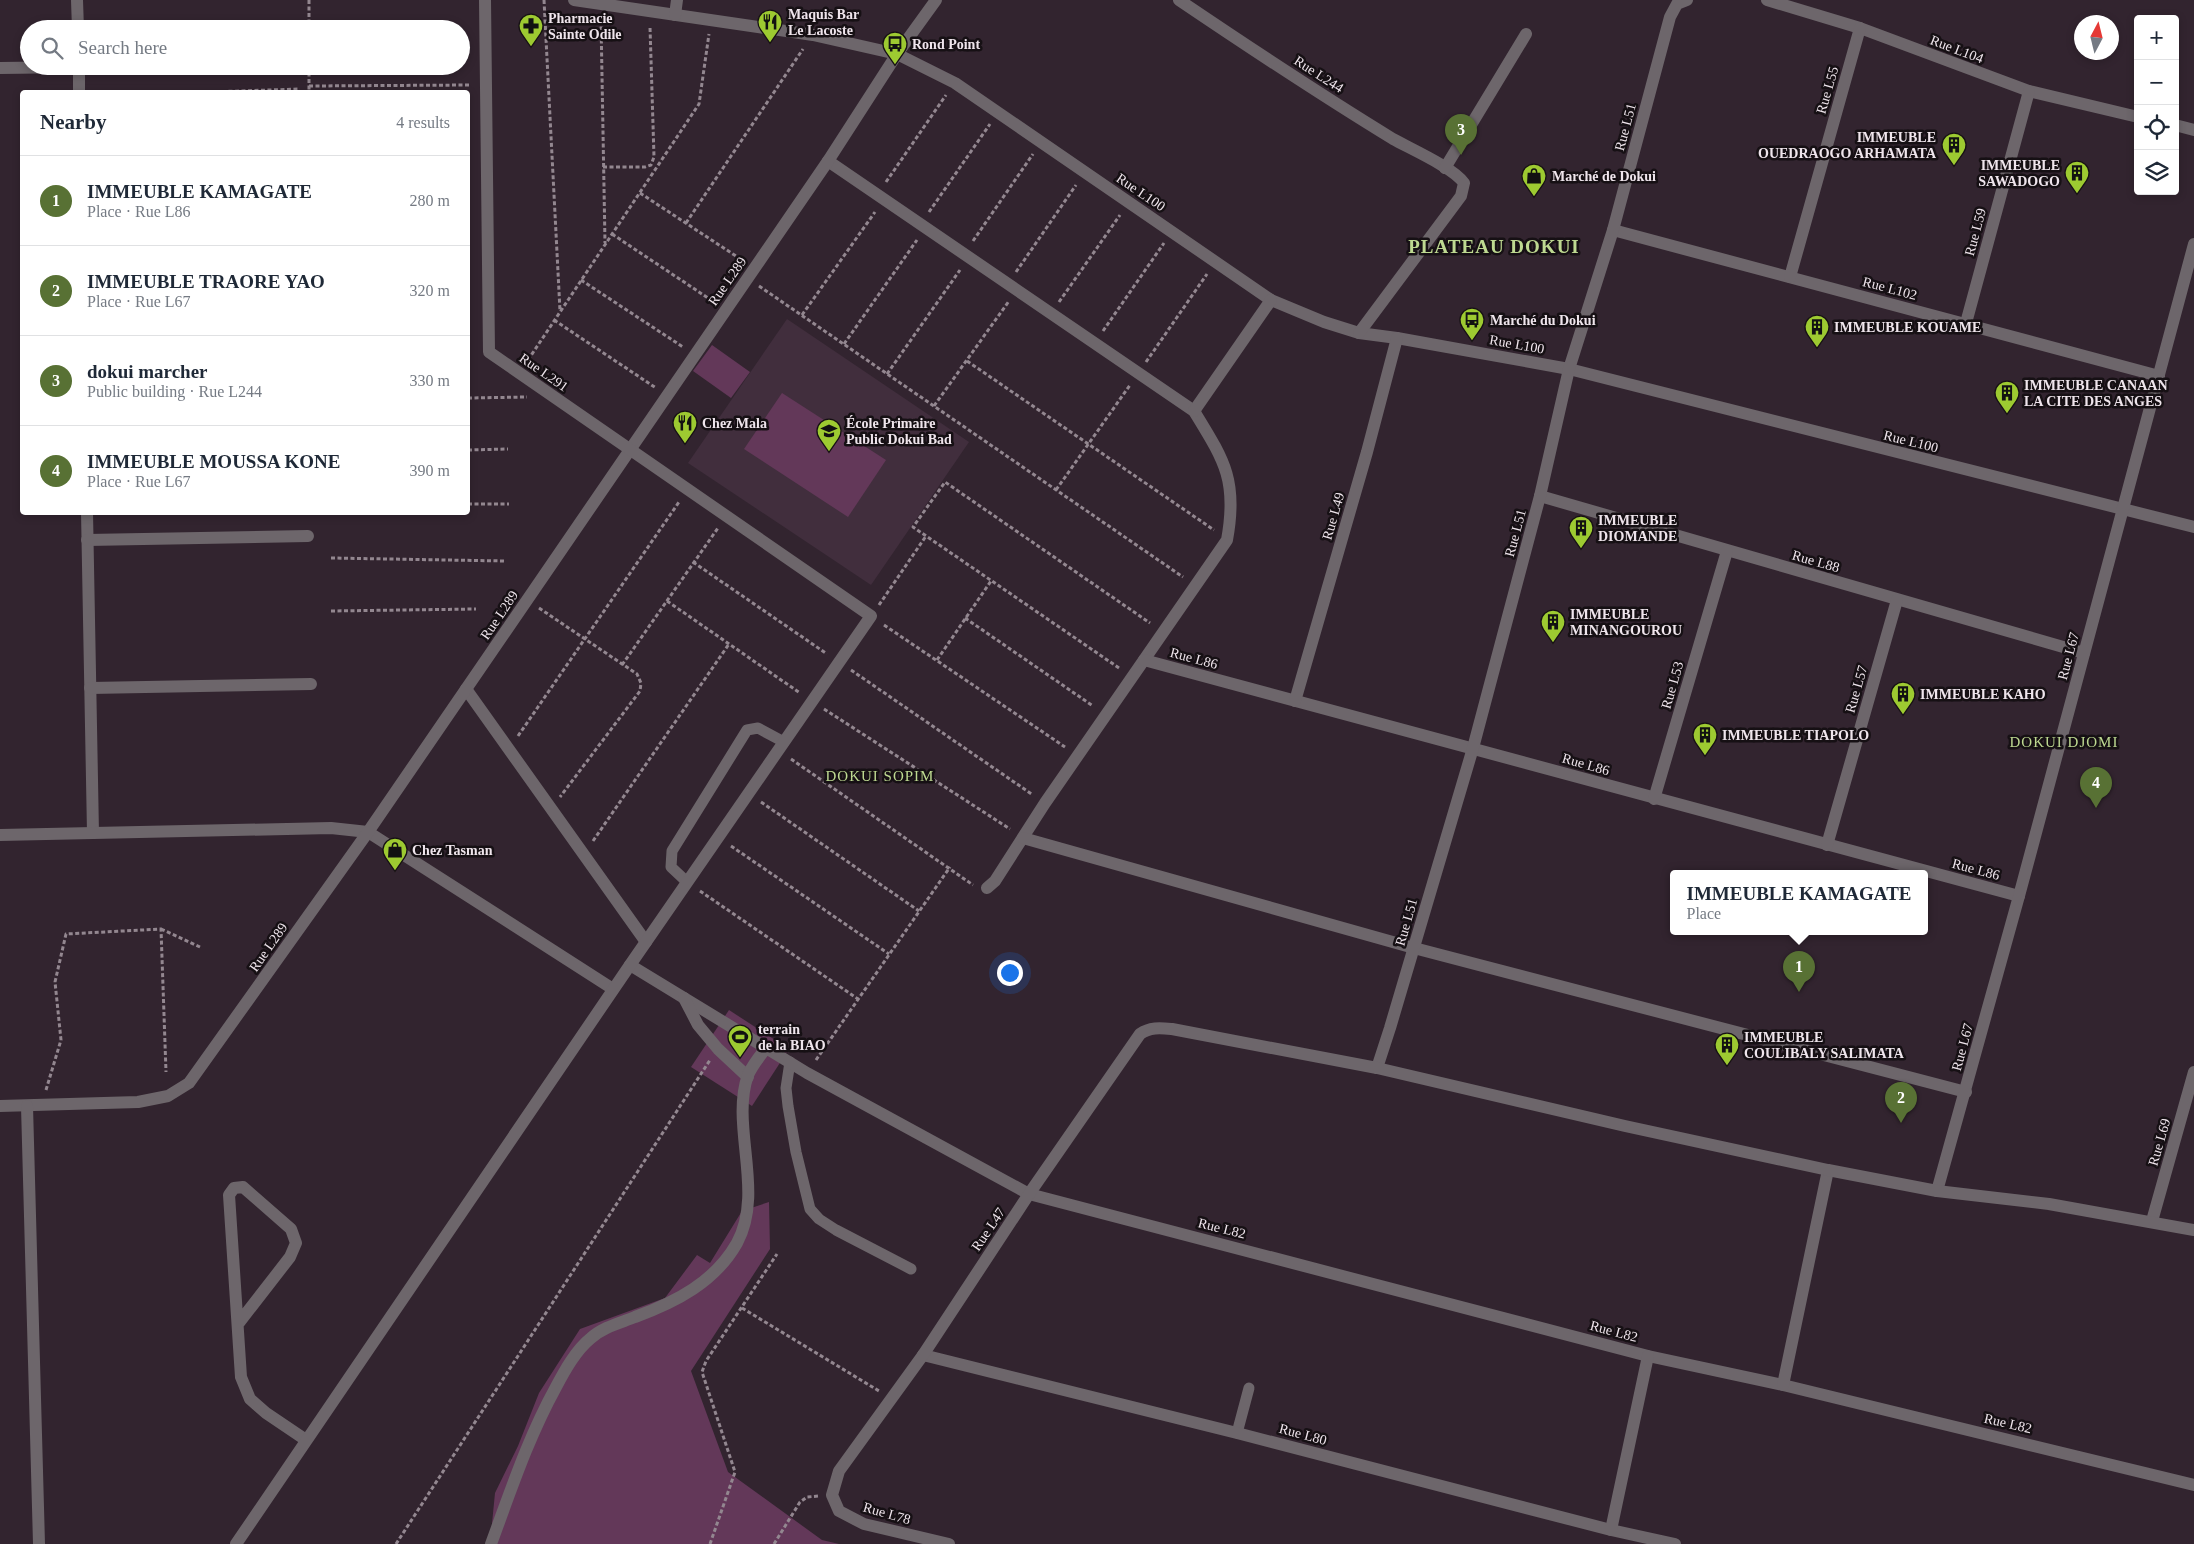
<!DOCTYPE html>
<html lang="en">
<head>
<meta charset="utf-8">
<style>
	:root { --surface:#fff; --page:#f6f6f7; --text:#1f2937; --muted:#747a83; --line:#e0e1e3; --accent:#587134 }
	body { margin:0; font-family:Georgia,serif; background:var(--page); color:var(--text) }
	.controls { position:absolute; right:15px; top:15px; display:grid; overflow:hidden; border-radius:5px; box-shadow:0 2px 8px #0003 }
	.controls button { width:45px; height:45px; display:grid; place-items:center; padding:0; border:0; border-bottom:1px solid var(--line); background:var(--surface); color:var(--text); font:25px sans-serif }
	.compass { position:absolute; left:2074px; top:15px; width:45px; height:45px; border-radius:50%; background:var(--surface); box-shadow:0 2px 8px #0003; rotate:7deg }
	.you { position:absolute; left:1009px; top:972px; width:18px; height:18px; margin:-12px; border:4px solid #fff; border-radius:50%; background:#1a73e8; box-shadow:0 0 0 8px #1a73e833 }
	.badge { display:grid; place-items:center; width:32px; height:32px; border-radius:50%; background:var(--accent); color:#fff; font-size:16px; font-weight:700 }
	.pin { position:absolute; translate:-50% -41px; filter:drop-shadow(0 1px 2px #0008) }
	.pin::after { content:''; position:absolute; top:26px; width:18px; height:15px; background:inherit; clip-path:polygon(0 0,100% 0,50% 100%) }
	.popup { position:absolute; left:1670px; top:870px; width:258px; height:65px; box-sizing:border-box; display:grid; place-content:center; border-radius:5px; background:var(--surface); filter:drop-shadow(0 1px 4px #0005); font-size:16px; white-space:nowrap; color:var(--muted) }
	.popup b { font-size:19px; color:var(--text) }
	.popup::after { content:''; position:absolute; left:50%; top:100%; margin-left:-10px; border:10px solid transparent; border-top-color:var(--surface) }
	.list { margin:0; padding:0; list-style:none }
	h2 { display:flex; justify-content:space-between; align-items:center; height:65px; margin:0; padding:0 20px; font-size:21px }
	h2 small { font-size:16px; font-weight:400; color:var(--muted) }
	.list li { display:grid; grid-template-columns:32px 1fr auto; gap:15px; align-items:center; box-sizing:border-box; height:90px; padding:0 20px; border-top:1px solid var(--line) }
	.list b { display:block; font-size:19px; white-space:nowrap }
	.list p { margin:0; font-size:16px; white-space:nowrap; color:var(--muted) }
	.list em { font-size:16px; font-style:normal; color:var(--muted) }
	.icon { flex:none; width:28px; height:28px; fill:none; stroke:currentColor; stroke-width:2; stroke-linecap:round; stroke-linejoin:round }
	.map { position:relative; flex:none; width:2194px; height:1544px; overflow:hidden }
	.search { position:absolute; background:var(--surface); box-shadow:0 2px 8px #0003; left:20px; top:20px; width:450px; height:55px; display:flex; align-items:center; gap:12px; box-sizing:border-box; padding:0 18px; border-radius:28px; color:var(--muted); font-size:19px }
	.panel { position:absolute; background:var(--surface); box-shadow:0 2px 8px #0003; left:20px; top:90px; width:450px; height:425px; border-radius:5px }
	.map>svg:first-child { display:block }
	.built { fill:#412e3d }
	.green { fill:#633859 }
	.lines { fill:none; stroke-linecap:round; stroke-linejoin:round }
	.path { stroke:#938790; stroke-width:3; stroke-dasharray:4 2.5; stroke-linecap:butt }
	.service { stroke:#6d666b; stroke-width:11 }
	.minor { stroke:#6d666b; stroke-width:12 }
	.labels { text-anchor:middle; stroke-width:5; stroke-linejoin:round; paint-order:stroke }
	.poi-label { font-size:14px; font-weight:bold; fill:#efe5ec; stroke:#161014; text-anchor:start }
	.street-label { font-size:14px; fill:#efe5ec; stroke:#161014 }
	.neighbourhood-label { font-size:15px; letter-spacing:1px; fill:#bed991; stroke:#161014 }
	.district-label { font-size:19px; font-weight:bold; letter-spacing:1px; fill:#bed991; stroke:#161014 }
</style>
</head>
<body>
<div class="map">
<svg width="2194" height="1544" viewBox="0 0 2194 1544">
	<rect width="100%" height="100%" fill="#32242f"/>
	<!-- built -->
	<polygon class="built" points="787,319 969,442 871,585 688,463"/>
	<!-- green -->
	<g class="green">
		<polygon points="712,345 750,372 731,398 693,371"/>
		<polygon points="782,393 886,460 848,517 744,449"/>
		<polygon points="729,1010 789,1049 752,1106 691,1067"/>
		<polygon points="769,1202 770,1249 691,1371 728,1472 822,1540 839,1544 486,1544 491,1534 495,1493 518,1446 539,1393 580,1329 665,1298 697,1255 710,1263 742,1211"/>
	</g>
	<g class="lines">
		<!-- path -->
		<g class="path">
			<polyline points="309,0 309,29"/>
			<polyline points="544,0 560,311"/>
			<polyline points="601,20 605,243"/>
			<polyline points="309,66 309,92"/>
			<polyline points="309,86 471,85"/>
			<polyline points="209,92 300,89"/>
			<polyline points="603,167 645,167 651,165 654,157 650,27"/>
			<polyline points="886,182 946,95"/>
			<polyline points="640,193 742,260"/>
			<polyline points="929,212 990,124"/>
			<polyline points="686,223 803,49"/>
			<polyline points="612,234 714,302"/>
			<polyline points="973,241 1033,154"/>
			<polyline points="1016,272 1076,185"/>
			<polyline points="581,280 683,347"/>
			<polyline points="759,286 1183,577"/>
			<polyline points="1059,302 1120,215"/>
			<polyline points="802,315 875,212"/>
			<polyline points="554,320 656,388"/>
			<polyline points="1103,331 1164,243"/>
			<polyline points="844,344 917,240"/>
			<polyline points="528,360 699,104 709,34"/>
			<polyline points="967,361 1214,530"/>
			<polyline points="1146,362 1207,274"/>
			<polyline points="887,374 960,270"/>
			<polyline points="468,398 527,397"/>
			<polyline points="934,406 1009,301"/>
			<polyline points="468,450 508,449"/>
			<polyline points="1056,490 1130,385"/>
			<polyline points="468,504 509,504"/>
			<polyline points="331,558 505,561"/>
			<polyline points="693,562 827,654"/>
			<polyline points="667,601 800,693"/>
			<polyline points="879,605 926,536"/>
			<polyline points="539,608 637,674 641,683 640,691 560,797"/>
			<polyline points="331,611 476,609"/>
			<polyline points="965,618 1093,706"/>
			<polyline points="884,625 1065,747"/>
			<polyline points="937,660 991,581"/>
			<polyline points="622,665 718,528"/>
			<polyline points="1119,668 913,527 945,482 1150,623"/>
			<polyline points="851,670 1033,795"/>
			<polyline points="824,709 1010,829"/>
			<polyline points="518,736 679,502"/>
			<polyline points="791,759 973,885"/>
			<polyline points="761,802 919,911"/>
			<polyline points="593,841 729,644"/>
			<polyline points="731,846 889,954"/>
			<polyline points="700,891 858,999"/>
			<polyline points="161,929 200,947"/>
			<polyline points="816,1060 950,867"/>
			<polyline points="46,1090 61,1040 55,982 66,934 161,929 166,1072"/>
			<polyline points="742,1308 879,1391"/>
			<polyline points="396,1544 710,1060"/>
			<polyline points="710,1544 735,1472 702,1372 706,1361 777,1254"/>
			<polyline points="774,1544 800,1502 807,1497 819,1496"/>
		</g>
		<!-- service -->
		<g class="service">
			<polyline points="687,882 671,867 672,851 747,730 758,728 784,742"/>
			<polyline points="790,1062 786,1088 788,1106 796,1152 810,1209 819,1219 836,1230 911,1269"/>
			<polyline points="1237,1433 1249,1388"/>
		</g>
		<!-- minor -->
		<g class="minor">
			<polyline points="77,0 78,29"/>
			<polyline points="574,0 813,35 897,54 955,83 1271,300 1324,322 1359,333 1397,338 1569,369 2194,527"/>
			<path d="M1179,0C1250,48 1321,95 1393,139C1411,149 1454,168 1464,183L1461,196L1359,333"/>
			<polyline points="1767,0 1860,28 2029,91 2138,117"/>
			<polyline points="675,15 677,0"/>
			<polyline points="0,68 79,67"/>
			<polyline points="79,92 79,66"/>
			<polyline points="2175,125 2194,130"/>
			<path d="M828,161L1194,411C1224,460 1238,480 1227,540L1045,803L995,881L987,888"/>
			<polyline points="1445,168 1526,34"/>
			<polyline points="1613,230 2159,376"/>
			<polyline points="1790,277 1860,28"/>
			<polyline points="1966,323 2029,91"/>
			<polyline points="1194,411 1271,300"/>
			<polyline points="1540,496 2084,653"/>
			<polyline points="87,512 93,833"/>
			<polyline points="87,540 308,536"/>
			<polyline points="1144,660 2019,896"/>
			<polyline points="90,688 311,684"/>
			<polyline points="466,689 646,942"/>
			<polyline points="1295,701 1367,452 1397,338"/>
			<polyline points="1654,799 1727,551"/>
			<polyline points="0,835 331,828 368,832 613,989"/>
			<polyline points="1023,838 1414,948 1966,1092"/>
			<polyline points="1827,845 1897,600"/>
			<polyline points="630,965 807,1073 1029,1194 1648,1356 1783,1385 2194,1485"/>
			<polyline points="684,998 698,1025 718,1049 748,1077"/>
			<polyline points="1377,1068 1390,1028 1473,748 1540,496 1569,369 1613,230 1670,17 1677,4 1687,0"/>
			<polyline points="0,1106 138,1102 168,1096 189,1083 368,832 828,161 897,54 936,0"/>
			<polyline points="27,1106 39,1544"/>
			<polyline points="1937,1191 2019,896 2194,244"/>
			<polyline points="2152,1221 2194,1072"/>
			<polyline points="238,1324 290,1257 296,1243 291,1229 243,1187 234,1188 229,1195 241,1377 250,1399 266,1413 306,1440"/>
			<polyline points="923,1355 1237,1433 1611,1530 1675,1544"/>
			<polyline points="1783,1385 1828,1170"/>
			<polyline points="1611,1530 1648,1356"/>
			<polyline points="236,1544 630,965 871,616 489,352 485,0"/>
			<path d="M491,1544C511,1490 528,1438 556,1387C565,1370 576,1350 591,1338C603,1327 620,1323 635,1317C676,1302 715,1282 737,1243C765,1191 730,1126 748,1075C753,1064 760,1056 767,1047"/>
			<path d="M949,1544L864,1524L839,1511L832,1495L839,1471L923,1355L1029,1194L1140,1034C1150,1027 1160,1028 1172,1029L1377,1068L1625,1126L1828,1170L1937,1191L2049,1204L2194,1230"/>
		</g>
	</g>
	<!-- icons -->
	<defs>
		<symbol id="restaurant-pin" viewBox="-11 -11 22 30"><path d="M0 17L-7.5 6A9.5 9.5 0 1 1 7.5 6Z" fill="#9dca31" stroke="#161014"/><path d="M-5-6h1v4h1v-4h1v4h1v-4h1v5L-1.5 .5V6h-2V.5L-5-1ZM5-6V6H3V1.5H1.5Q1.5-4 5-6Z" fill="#111"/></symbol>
		<symbol id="pharmacy-pin" viewBox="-11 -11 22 30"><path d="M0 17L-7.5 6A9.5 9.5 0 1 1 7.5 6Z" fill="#9dca31" stroke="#161014"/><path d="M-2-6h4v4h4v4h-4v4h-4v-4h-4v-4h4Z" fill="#111"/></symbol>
		<symbol id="bus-pin" viewBox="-11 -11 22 30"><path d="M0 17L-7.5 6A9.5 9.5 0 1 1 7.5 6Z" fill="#9dca31" stroke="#161014"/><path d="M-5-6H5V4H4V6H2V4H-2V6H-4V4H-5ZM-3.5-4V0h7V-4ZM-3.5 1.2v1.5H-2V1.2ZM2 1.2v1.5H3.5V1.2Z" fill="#111"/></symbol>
		<symbol id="building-pin" viewBox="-11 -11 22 30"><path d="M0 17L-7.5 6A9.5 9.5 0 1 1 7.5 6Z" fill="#9dca31" stroke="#161014"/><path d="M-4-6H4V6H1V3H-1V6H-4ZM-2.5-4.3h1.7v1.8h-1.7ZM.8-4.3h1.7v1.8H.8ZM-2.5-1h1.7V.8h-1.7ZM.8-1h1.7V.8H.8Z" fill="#111"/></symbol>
		<symbol id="shop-pin" viewBox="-11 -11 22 30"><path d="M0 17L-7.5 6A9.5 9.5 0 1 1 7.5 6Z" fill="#9dca31" stroke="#161014"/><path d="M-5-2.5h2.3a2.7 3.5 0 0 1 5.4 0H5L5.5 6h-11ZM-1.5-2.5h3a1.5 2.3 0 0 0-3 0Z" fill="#111"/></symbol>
		<symbol id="school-pin" viewBox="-11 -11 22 30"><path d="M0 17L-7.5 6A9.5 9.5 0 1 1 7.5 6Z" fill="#9dca31" stroke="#161014"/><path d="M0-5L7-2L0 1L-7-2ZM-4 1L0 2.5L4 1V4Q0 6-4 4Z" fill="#111"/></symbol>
		<symbol id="stadium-pin" viewBox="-11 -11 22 30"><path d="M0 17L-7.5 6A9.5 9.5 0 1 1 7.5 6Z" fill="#9dca31" stroke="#161014"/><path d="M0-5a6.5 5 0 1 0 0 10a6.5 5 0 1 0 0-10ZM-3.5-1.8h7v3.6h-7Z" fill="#111"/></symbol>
	</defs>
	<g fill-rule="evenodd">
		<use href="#restaurant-pin" x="756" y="8" width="28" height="38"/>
		<use href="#pharmacy-pin" x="517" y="12" width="28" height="38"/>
		<use href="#bus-pin" x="881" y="30" width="28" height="38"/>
		<use href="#building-pin" x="1940" y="131" width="28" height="38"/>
		<use href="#building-pin" x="2063" y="159" width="28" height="38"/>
		<use href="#shop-pin" x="1520" y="162" width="28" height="38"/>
		<use href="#bus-pin" x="1458" y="306" width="28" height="38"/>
		<use href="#building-pin" x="1803" y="313" width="28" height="38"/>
		<use href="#building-pin" x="1993" y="379" width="28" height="38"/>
		<use href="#restaurant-pin" x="671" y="409" width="28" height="38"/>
		<use href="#school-pin" x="815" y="417" width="28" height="38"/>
		<use href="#building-pin" x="1567" y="514" width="28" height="38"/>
		<use href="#building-pin" x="1539" y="608" width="28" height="38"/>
		<use href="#building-pin" x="1889" y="680" width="28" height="38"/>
		<use href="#building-pin" x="1691" y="721" width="28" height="38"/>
		<use href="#shop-pin" x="381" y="836" width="28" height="38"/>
		<use href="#stadium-pin" x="726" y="1023" width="28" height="38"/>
		<use href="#building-pin" x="1713" y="1031" width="28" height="38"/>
	</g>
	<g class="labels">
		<!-- poi labels -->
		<g class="poi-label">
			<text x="788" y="19">Maquis Bar<tspan x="788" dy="16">Le Lacoste</tspan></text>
			<text x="548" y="23">Pharmacie<tspan x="548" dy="16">Sainte Odile</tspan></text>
			<text x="912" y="49">Rond Point</text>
			<text x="1936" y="142" text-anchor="end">IMMEUBLE<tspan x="1936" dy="16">OUEDRAOGO ARHAMATA</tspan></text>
			<text x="2060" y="170" text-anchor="end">IMMEUBLE<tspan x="2060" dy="16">SAWADOGO</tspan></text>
			<text x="1552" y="181">Marché de Dokui</text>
			<text x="1490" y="325">Marché du Dokui</text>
			<text x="1834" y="332">IMMEUBLE KOUAME</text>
			<text x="2024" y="390">IMMEUBLE CANAAN<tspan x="2024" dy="16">LA CITE DES ANGES</tspan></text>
			<text x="702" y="428">Chez Mala</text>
			<text x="846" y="428">École Primaire<tspan x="846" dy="16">Public Dokui Bad</tspan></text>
			<text x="1598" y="525">IMMEUBLE<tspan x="1598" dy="16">DIOMANDE</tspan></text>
			<text x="1570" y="619">IMMEUBLE<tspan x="1570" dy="16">MINANGOUROU</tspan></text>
			<text x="1920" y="699">IMMEUBLE KAHO</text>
			<text x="1722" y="740">IMMEUBLE TIAPOLO</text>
			<text x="412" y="855">Chez Tasman</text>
			<text x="758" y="1034">terrain<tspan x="758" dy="16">de la BIAO</tspan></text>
			<text x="1744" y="1042">IMMEUBLE<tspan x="1744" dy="16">COULIBALY SALIMATA</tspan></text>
		</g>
		<!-- street labels -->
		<g class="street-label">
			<text transform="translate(1957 49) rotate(21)" y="5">Rue L104</text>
			<text transform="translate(1319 74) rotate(33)" y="5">Rue L244</text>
			<text transform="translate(1827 90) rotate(-74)" y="5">Rue L55</text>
			<text transform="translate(1625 127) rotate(-75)" y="5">Rue L51</text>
			<text transform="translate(1141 192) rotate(34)" y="5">Rue L100</text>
			<text transform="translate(1975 232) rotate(-75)" y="5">Rue L59</text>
			<text transform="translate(727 281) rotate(-55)" y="5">Rue L289</text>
			<text transform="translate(1890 288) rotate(15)" y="5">Rue L102</text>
			<text transform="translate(1517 344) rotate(10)" y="5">Rue L100</text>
			<text transform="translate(544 372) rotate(35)" y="5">Rue L291</text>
			<text transform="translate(1911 441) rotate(14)" y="5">Rue L100</text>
			<text transform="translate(1333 516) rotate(-74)" y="5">Rue L49</text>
			<text transform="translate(1515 533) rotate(-75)" y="5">Rue L51</text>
			<text transform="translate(1816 561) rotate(16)" y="5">Rue L88</text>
			<text transform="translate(499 615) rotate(-56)" y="5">Rue L289</text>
			<text transform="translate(2068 656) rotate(-75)" y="5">Rue L67</text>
			<text transform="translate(1194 658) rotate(15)" y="5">Rue L86</text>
			<text transform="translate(1672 685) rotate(-74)" y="5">Rue L53</text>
			<text transform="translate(1856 689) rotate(-74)" y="5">Rue L57</text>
			<text transform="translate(1586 764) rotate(16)" y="5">Rue L86</text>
			<text transform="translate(1976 869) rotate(15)" y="5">Rue L86</text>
			<text transform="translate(1406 922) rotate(-74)" y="5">Rue L51</text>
			<text transform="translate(268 947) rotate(-55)" y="5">Rue L289</text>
			<text transform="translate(1962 1047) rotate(-75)" y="5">Rue L67</text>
			<text transform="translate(2159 1142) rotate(-74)" y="5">Rue L69</text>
			<text transform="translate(1222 1228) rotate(14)" y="5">Rue L82</text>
			<text transform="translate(988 1229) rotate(-56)" y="5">Rue L47</text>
			<text transform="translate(1614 1331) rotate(15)" y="5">Rue L82</text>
			<text transform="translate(2008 1423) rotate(13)" y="5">Rue L82</text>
			<text transform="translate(1303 1434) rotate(15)" y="5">Rue L80</text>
			<text transform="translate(887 1513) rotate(16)" y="5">Rue L78</text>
		</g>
		<!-- neighbourhood labels -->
		<g class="neighbourhood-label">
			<text x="2064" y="747">DOKUI DJOMI</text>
			<text x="880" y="781">DOKUI SOPIM</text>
		</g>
		<!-- district labels -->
		<g class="district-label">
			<text x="1494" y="253">PLATEAU DOKUI</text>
		</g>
	</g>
</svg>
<div class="controls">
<button>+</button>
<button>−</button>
<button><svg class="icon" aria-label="locate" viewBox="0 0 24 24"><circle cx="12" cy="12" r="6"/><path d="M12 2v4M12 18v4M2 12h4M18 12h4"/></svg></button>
<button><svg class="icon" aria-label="layers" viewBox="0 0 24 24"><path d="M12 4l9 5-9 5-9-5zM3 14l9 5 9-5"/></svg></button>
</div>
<svg class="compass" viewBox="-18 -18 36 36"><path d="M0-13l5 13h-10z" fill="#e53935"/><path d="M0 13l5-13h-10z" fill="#747a83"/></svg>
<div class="you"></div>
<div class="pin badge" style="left:1799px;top:992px">1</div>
<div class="popup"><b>IMMEUBLE KAMAGATE</b>Place</div>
<div class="pin badge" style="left:1901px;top:1123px">2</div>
<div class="pin badge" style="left:1461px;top:155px">3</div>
<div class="pin badge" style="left:2096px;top:808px">4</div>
<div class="search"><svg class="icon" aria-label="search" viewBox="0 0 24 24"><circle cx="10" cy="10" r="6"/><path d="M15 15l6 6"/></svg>Search here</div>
<section class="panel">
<h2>Nearby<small>4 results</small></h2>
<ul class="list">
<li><span class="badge">1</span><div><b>IMMEUBLE KAMAGATE</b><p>Place · Rue L86</p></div><em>280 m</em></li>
<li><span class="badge">2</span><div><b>IMMEUBLE TRAORE YAO</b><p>Place · Rue L67</p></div><em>320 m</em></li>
<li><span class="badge">3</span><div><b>dokui marcher</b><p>Public building · Rue L244</p></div><em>330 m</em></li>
<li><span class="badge">4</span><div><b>IMMEUBLE MOUSSA KONE</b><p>Place · Rue L67</p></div><em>390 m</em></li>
</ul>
</section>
</div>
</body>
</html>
